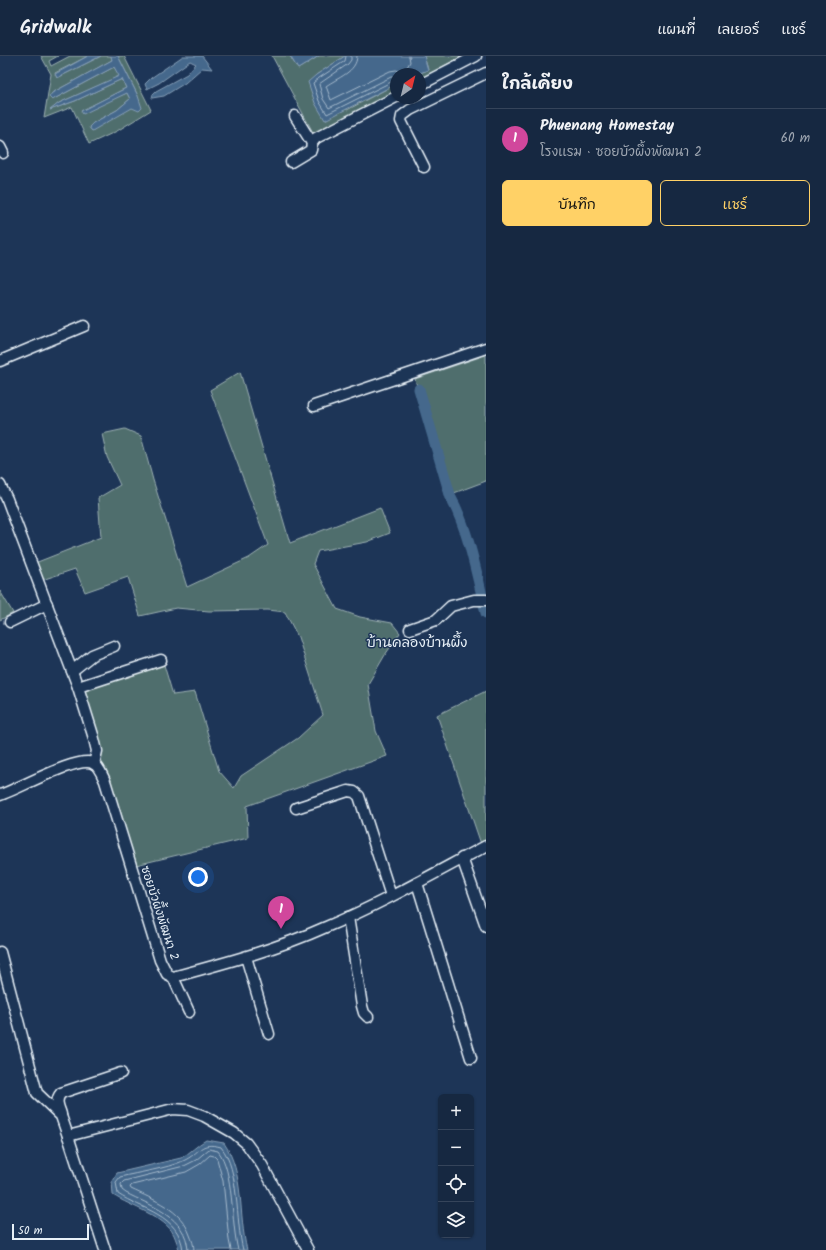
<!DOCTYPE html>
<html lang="th">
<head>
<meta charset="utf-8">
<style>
	:root { --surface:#162841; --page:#23344c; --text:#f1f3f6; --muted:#9ea6b1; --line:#35445a; --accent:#ffd166 }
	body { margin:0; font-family:Kalam,"Playpen Sans Thai",sans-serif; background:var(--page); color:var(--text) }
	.controls { position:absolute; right:12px; bottom:12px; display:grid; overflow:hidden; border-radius:6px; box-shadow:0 1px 3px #0004 }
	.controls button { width:36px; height:36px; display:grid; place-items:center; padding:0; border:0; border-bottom:1px solid var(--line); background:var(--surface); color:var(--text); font:20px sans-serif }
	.compass { position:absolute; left:390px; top:12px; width:36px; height:36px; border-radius:50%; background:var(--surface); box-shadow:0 1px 3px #0004; rotate:35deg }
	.scale { position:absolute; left:12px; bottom:10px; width:77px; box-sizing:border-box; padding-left:4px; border:2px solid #e8f1f8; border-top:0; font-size:11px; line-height:14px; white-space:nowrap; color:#e8f1f8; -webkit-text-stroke:3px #1d3557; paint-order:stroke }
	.you { position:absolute; left:198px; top:821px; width:14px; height:14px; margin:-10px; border:3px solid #fff; border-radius:50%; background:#1a73e8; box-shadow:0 0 0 6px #1a73e833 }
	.badge { display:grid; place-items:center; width:26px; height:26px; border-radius:50%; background:var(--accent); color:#fff; font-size:13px; font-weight:700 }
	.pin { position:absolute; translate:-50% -33px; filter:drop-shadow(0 1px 2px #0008) }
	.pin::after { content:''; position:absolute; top:21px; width:14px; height:12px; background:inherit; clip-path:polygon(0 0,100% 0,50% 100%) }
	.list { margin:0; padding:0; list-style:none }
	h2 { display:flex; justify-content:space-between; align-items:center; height:52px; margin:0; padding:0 16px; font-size:17px }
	h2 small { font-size:13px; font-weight:400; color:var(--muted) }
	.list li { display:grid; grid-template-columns:26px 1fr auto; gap:12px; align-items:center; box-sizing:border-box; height:60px; padding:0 16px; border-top:1px solid var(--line) }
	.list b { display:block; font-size:15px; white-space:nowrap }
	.list p { margin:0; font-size:13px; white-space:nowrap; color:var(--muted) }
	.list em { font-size:13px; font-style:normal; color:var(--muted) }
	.actions { display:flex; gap:8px; padding:12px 16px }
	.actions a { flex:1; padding:9px 0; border:1px solid var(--accent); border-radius:6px; text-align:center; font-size:14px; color:var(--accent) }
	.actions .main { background:var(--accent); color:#111 }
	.icon { flex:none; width:22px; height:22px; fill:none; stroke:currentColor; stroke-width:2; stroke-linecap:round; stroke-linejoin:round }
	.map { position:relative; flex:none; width:486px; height:1194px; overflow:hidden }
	header { display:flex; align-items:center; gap:24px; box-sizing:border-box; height:56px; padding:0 20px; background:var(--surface); border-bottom:1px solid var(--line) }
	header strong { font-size:19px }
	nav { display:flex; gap:22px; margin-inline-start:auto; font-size:14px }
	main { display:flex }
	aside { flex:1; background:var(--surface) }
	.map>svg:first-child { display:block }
	.green { fill:#506e6d; stroke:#9cb0b2 }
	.water { fill:#44688c; stroke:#869fb7 }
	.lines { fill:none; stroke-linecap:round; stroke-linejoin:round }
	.shore { stroke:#a6bacd; stroke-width:1 }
	.canal { stroke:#44688c; stroke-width:11 }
	.minor-casing { stroke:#e8f1f8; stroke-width:13 }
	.minor { stroke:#1d3557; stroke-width:10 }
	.labels { text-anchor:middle; stroke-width:3; stroke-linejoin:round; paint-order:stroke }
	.street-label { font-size:12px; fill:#e8f1f8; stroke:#1d3557 }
	.quarter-label { font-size:14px; fill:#e8f1f8; stroke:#1d3557 }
</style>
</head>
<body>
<header>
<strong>Gridwalk</strong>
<nav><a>แผนที่</a><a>เลเยอร์</a><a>แชร์</a></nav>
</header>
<main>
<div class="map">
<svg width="486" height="1194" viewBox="0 0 486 1194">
	<rect width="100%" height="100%" fill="#1d3557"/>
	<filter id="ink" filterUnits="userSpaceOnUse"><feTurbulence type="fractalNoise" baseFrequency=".025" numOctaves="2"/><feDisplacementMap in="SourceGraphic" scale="8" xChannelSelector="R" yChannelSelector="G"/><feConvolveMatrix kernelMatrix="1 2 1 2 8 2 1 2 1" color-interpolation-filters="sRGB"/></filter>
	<g filter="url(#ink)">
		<!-- green -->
		<g class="green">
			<polygon points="41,0 58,0 49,5 51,10 70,0 88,0 55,17 57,22 101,0 111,0 112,4 52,37 52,44 114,11 120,20 59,47 52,53 75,45 122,23 126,32 81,55 127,37 130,43 117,54 93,67 89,71 92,75 138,40 118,0 124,0 151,54 117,75 89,88 72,51 44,62 51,18"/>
			<polygon points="272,0 290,0 298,13 319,0 345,0 316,19 347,54 396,28 396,36 315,80"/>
			<polygon points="424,0 462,0 420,23 420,18 417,18 428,14"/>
			<polygon points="486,299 486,425 446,440 415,323"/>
			<polygon points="240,316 290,487 380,452 390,477 367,486 318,495 313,508 337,553 360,561 392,567 400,577 385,599 368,628 376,675 387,700 247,750 248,782 136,809 103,712 84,634 164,609 173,639 195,636 219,715 234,732 241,720 298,682 323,659 298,581 285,556 268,554 209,555 176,552 140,560 128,521 85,536 75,513 42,524 35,507 101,481 98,442 120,429 107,401 102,378 125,373 141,380 153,424 187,531 249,502 268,489 210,334"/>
			<polygon points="0,535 13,557 0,564"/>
			<polygon points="486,635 486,784 481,788 437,659"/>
		</g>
		<!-- water -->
		<g class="water">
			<polygon points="88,0 101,0 57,22 55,18"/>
			<polygon points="111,0 118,0 138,40 142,52 139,55 132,52 92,75 89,71 93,67 117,54 130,43 127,37 83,58 81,55 126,32 122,23 75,45 50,54 59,47 119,20 114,11 52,44 49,41 52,37 112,4"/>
			<polygon points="183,0 202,0 212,13 202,12 185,27 164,40 152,42 153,38 156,35 187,18 196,8 190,5 159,27 147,33 145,28 151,22"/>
			<polygon points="290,0 319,0 298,13"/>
			<polygon points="345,0 424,0 428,14 417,18 396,18 396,28 325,64 315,47 308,26 316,19"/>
			<path d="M206,1084L224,1087C245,1118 238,1159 247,1194H179C178,1189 176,1184 174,1179C165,1160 131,1151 113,1139L112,1125L117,1117L181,1102C190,1097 197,1089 206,1084Z"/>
		</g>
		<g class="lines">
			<!-- shore -->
			<g class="shore">
				<polyline points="346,0 345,5 319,22 313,27 319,45 327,58 393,25 396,25"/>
				<polyline points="351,0 351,4 348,8 319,28 323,43 329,52 391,21 396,20"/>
				<path d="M357,0C357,16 337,22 326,30L331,44L390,15L396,14L404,16L410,6L409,0"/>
				<path d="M183,1194C179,1158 142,1154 118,1138L116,1126L120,1121C140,1116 165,1113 183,1105C201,1097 199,1085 221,1091C240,1114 235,1164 243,1194"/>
				<path d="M188,1194C186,1160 151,1150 126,1137L122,1134L121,1128L124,1125L184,1110L196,1104L209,1093L218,1095C234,1114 231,1168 238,1194"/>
				<path d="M194,1194C194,1189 192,1184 190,1179C181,1153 154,1144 131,1133L130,1131L132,1129L186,1116L200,1108L210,1099L214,1100L217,1103L223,1125L229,1184L231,1194"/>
			</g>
			<!-- canal -->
			<path class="canal" d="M419,333L451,442C469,475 477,520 486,557"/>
			<defs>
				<g id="minor">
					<polyline points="420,29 476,0"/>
					<polyline points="295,60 312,87"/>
					<polyline points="0,91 3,97"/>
					<polyline points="291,106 311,94 312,87 316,82 396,41"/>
					<polyline points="424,111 401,65 402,60 410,54 486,17"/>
					<polyline points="0,305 84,270"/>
					<polyline points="314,350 486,292"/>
					<polyline points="0,429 7,443 78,631 93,679 97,695 94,708"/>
					<polyline points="10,566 47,548"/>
					<polyline points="410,573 436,564 451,550 474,544 486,544"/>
					<polyline points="72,615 92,599 114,590"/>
					<polyline points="78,631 161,604"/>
					<path d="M0,739C19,733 76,700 93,707C99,710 102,719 105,725L160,904L167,918L173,921C225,907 277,893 326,871C381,848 433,818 486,790"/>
					<polyline points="296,752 348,735 354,736 359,740 391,840"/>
					<polyline points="462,802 486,870"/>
					<polyline points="417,827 471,1002"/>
					<polyline points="348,861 362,950 364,957 368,961"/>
					<polyline points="0,896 37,1037 61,1060 68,1080"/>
					<polyline points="246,901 269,978"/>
					<polyline points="173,921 189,956"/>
					<path d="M61,1058C58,1049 55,1044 61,1037L121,1017"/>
					<polyline points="105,1194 68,1080 173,1053 188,1054 204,1060 234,1077 246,1087 262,1109 308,1194"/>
				</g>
			</defs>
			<!-- minor casing -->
			<use href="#minor" class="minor-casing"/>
			<!-- minor -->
			<use href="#minor" class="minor"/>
		</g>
	</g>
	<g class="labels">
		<!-- street labels -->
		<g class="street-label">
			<text transform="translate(160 857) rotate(72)" y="4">ซอยบัวผึ้งพัฒนา 2</text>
		</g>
		<!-- quarter labels -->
		<g class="quarter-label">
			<text x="417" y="591">บ้านคลองบ้านผึ้ง</text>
		</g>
	</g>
</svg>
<div class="controls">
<button>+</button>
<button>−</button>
<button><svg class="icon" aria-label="locate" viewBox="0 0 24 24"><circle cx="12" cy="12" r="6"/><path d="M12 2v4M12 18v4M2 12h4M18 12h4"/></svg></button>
<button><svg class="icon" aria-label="layers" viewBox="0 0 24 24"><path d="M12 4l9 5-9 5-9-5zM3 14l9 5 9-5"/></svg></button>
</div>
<svg class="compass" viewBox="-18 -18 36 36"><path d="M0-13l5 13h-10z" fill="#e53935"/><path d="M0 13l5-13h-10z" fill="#9ea6b1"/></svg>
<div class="scale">50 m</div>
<div class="you"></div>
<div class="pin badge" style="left:281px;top:873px;background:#d1479c">1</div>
</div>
<aside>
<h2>ใกล้เคียง<small></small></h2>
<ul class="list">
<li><span class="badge" style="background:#d1479c">1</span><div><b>Phuenang Homestay</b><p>โรงแรม · ซอยบัวผึ้งพัฒนา 2</p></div><em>60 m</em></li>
</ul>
<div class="actions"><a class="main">บันทึก</a><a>แชร์</a></div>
</aside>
</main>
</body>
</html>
